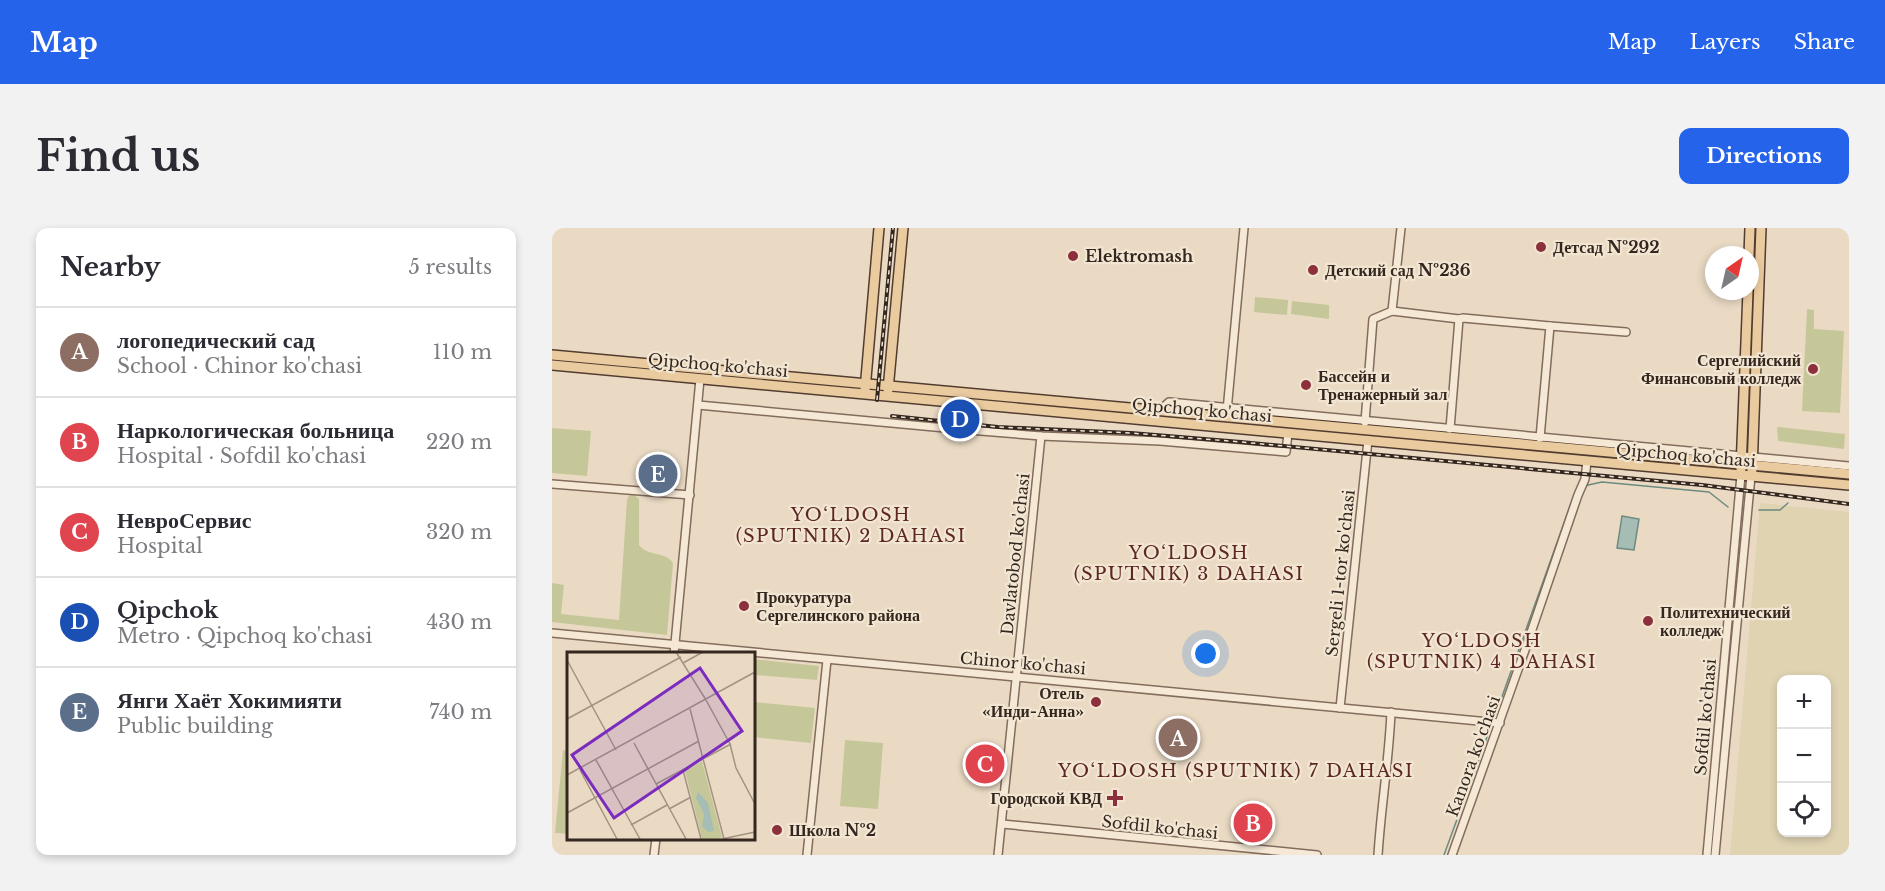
<!DOCTYPE html>
<html lang="en">
<head>
<meta charset="utf-8">
<style>
	:root { --surface:#fff; --page:#f2f2f3; --text:#2b2b33; --muted:#7c7c81; --line:#e1e1e2; --accent:#2563eb }
	body { margin:0; font-family:"Libre Baskerville",serif; background:var(--page); color:var(--text) }
	.controls { position:absolute; right:18px; bottom:18px; display:grid; overflow:hidden; border-radius:12px; box-shadow:0 3px 9px #0003 }
	.controls button { width:54px; height:54px; display:grid; place-items:center; padding:0; border:0; border-bottom:2px solid var(--line); background:var(--surface); color:var(--text); font:30px sans-serif }
	.compass { position:absolute; left:1153px; top:18px; width:54px; height:54px; border-radius:50%; background:var(--surface); box-shadow:0 3px 9px #0003; rotate:34deg }
	.you { position:absolute; left:654px; top:426px; width:21px; height:21px; margin:-15px; border:4px solid #fff; border-radius:50%; background:#1a73e8; box-shadow:0 0 0 9px #1a73e833 }
	.badge { display:grid; place-items:center; width:39px; height:39px; border-radius:50%; background:var(--accent); color:#fff; font-size:20px; font-weight:700 }
	.pin { position:absolute; translate:-50% -50%; border:3px solid #fff; box-shadow:0 2px 6px #0006 }
	.list { margin:0; padding:0; list-style:none }
	h2 { display:flex; justify-content:space-between; align-items:center; height:78px; margin:0; padding:0 24px; font-size:26px }
	h2 small { font-size:20px; font-weight:400; color:var(--muted) }
	.list li { display:grid; grid-template-columns:39px 1fr auto; gap:18px; align-items:center; box-sizing:border-box; height:90px; padding:0 24px; border-top:2px solid var(--line) }
	.list b { display:block; font-size:22px; white-space:nowrap }
	.list p { margin:0; font-size:20px; white-space:nowrap; color:var(--muted) }
	.list em { font-size:20px; font-style:normal; color:var(--muted) }
	.icon { flex:none; width:33px; height:33px; fill:none; stroke:currentColor; stroke-width:2; stroke-linecap:round; stroke-linejoin:round }
	.map { position:relative; flex:none; width:1297px; height:627px; overflow:hidden; border-radius:12px }
	header { display:flex; align-items:center; gap:36px; box-sizing:border-box; height:84px; padding:0 30px; background:var(--accent); color:#fff }
	header strong { font-size:28px }
	nav { display:flex; gap:33px; margin-inline-start:auto; font-size:21px }
	.intro { display:flex; align-items:center; justify-content:space-between; box-sizing:border-box; height:144px; padding:0 36px }
	h1 { margin:0; font-size:42px }
	.button { padding:15px 27px; border-radius:12px; background:var(--accent); color:#fff; font-size:21px; font-weight:700 }
	main { display:flex; gap:36px; padding:0 36px }
	aside { flex:1; background:var(--surface); border-radius:12px; box-shadow:0 3px 9px #0003 }
	.map>svg:first-child { display:block }
	.farmland { fill:#dfd3b2; fill-rule:evenodd }
	.green { fill:#c6c799 }
	.water { fill:#a5bdb4; stroke:#6d8a80; stroke-width:1.5 }
	.lines { fill:none; stroke-linecap:round; stroke-linejoin:round }
	.stream { stroke:#6d8a80; stroke-width:1.5 }
	.minor-casing { stroke:#836c5c; stroke-width:10 }
	.major-casing { stroke:#513c30; stroke-width:12 }
	.minor { stroke:#f5e9d6; stroke-width:7 }
	.major { stroke:#eaca9f; stroke-width:9 }
	.rail-casing { stroke:#34271f; stroke-width:4 }
	.rail { stroke:#f2e6d3; stroke-width:1.5; stroke-dasharray:4.5; stroke-linecap:butt }
	.poi-dot { fill:#8c313c; stroke:#f2e6d3; stroke-width:2 }
	.labels { text-anchor:middle; stroke-width:4.5; stroke-linejoin:round; paint-order:stroke }
	.poi-label { font-size:16px; font-weight:bold; fill:#34271f; stroke:#f2e6d3; text-anchor:start }
	.street-label { font-size:16px; fill:#34271f; stroke:#f2e6d3 }
	.neighbourhood-label { font-size:18px; letter-spacing:1.5px; fill:#5d2822; stroke:#f2e6d3 }
	.inset-road { fill:none; stroke:#a19282; stroke-width:1.5 }
	.view { fill:#7b2cbf; fill-opacity:0.15; stroke:#7b2cbf; stroke-width:3 }
	.inset-edge { fill:none; stroke:#34271f; stroke-width:3 }
</style>
</head>
<body>
<header>
<strong>Map</strong>
<nav><a>Map</a><a>Layers</a><a>Share</a></nav>
</header>
<div class="intro"><h1>Find us</h1><a class="button">Directions</a></div>
<main>
<aside>
<h2>Nearby<small>5 results</small></h2>
<ul class="list">
<li><span class="badge" style="background:#8d6e63">A</span><div><b>логопедический сад</b><p>School · Chinor ko'chasi</p></div><em>110 m</em></li>
<li><span class="badge" style="background:#e0444e">B</span><div><b>Наркологическая больница</b><p>Hospital · Sofdil ko'chasi</p></div><em>220 m</em></li>
<li><span class="badge" style="background:#e0444e">C</span><div><b>НевроСервис</b><p>Hospital</p></div><em>320 m</em></li>
<li><span class="badge" style="background:#1a4fb4">D</span><div><b>Qipchok</b><p>Metro · Qipchoq ko'chasi</p></div><em>430 m</em></li>
<li><span class="badge" style="background:#5c6f8a">E</span><div><b>Янги Хаёт Хокимияти</b><p>Public building</p></div><em>740 m</em></li>
</ul>
</aside>
<div class="map">
<svg width="1297" height="627" viewBox="0 0 1297 627">
	<rect width="100%" height="100%" fill="#eadac4"/>
	<!-- farmland -->
	<path class="farmland" d="M1208,275L1297,284V627H1178ZM1230,452H1274V604H1230Z"/>
	<!-- green -->
	<g class="green">
		<polygon points="703,69 736,72 735,87 702,84"/>
		<polygon points="740,73 777,77 777,91 739,86"/>
		<polygon points="1255,81 1262,82 1262,101 1292,103 1288,185 1250,183"/>
		<polygon points="1225,199 1293,206 1292,221 1226,213"/>
		<polygon points="0,200 39,203 35,248 0,245"/>
		<path d="M81,266L87,271V317C96,329 114,323 121,335L115,407L0,394V355L12,357L9,386L67,392L75,272L77,267Z"/>
		<polygon points="201,431 267,438 265,452 204,447 202,474 263,480 259,515 201,509"/>
		<polygon points="293,512 331,515 326,581 288,578"/>
		<polygon points="11,522 16,523 16,606 3,605"/>
	</g>
	<!-- water -->
	<polygon class="water" points="1070,288 1087,291 1082,322 1065,320"/>
	<g class="lines">
		<!-- stream -->
		<g class="stream">
			<polyline points="1031,261 1036,257 1050,254 1157,264 1176,279"/>
			<polyline points="1207,282 1228,282 1236,275"/>
			<polyline points="942,491 1022,267"/>
			<polyline points="892,627 939,498"/>
		</g>
		<defs>
			<g id="minor">
				<polyline points="840,83 849,0"/>
				<polyline points="998,98 1074,104"/>
				<polyline points="146,177 404,201 489,208 608,213 734,224 736,205"/>
				<polyline points="607,183 617,174 1297,238"/>
				<polyline points="675,183 692,0"/>
				<polyline points="813,194 821,91 840,83 907,91"/>
				<polyline points="898,201 907,91 911,90 998,98 988,210"/>
				<polyline points="0,256 138,267"/>
				<polyline points="0,405 948,495"/>
				<polyline points="122,426 148,151"/>
				<polyline points="788,480 816,212"/>
				<polyline points="450,596 765,627"/>
				<polyline points="102,627 104,610"/>
				<polyline points="255,627 275,432"/>
				<polyline points="446,627 489,208"/>
				<path d="M826,627C829,579 837,532 839,484"/>
				<polyline points="900,627 973,422 1026,267 1033,251 1035,233"/>
				<polyline points="1155,627 1189,247"/>
				<polyline points="1163,627 1199,248"/>
			</g>
			<g id="major">
				<polyline points="1197,27 1198,0"/>
				<polyline points="0,127 1297,246"/>
				<polyline points="0,137 1297,257"/>
				<polyline points="313,162 327,0"/>
				<polyline points="336,162 351,0"/>
				<polyline points="1189,241 1196,63"/>
				<polyline points="1200,242 1209,0"/>
			</g>
		</defs>
		<!-- minor casing -->
		<use href="#minor" class="minor-casing"/>
		<!-- major casing -->
		<use href="#major" class="major-casing"/>
		<!-- minor -->
		<use href="#minor" class="minor"/>
		<!-- major -->
		<use href="#major" class="major"/>
		<defs>
			<g id="rail">
				<polyline points="325,172 341,0"/>
				<polyline points="340,188 446,199 579,205 689,214 1150,257 1297,276"/>
			</g>
		</defs>
		<!-- rail casing -->
		<use href="#rail" class="rail-casing"/>
		<!-- rail -->
		<use href="#rail" class="rail"/>
	</g>
	<!-- markers -->
	<g class="poi-dot">
		<circle cx="989" cy="19" r="6"/>
		<circle cx="521" cy="28" r="6"/>
		<circle cx="761" cy="42" r="6"/>
		<circle cx="1261" cy="141" r="6"/>
		<circle cx="754" cy="157" r="6"/>
		<circle cx="192" cy="378" r="6"/>
		<circle cx="1096" cy="393" r="6"/>
		<circle cx="544" cy="474" r="6"/>
		<path d="M560 561h6v6h6v6h-6v6h-6v-6h-6v-6h6z"/>
		<circle cx="225" cy="602" r="6"/>
	</g>
	<g class="labels">
		<!-- poi labels -->
		<g class="poi-label">
			<text x="1001" y="25">Детсад №292</text>
			<text x="533" y="34">Elektromash</text>
			<text x="773" y="48">Детский сад №236</text>
			<text x="1249" y="138" text-anchor="end">Сергелийский<tspan x="1249" dy="18">Финансовый колледж</tspan></text>
			<text x="766" y="154">Бассейн и<tspan x="766" dy="18">Тренажерный зал</tspan></text>
			<text x="204" y="375">Прокуратура<tspan x="204" dy="18">Сергелинского района</tspan></text>
			<text x="1108" y="390">Политехнический<tspan x="1108" dy="18">колледж</tspan></text>
			<text x="532" y="471" text-anchor="end">Отель<tspan x="532" dy="18">«Инди-Анна»</tspan></text>
			<text x="550" y="576" text-anchor="end">Городской КВД</text>
			<text x="237" y="608">Школа №2</text>
		</g>
		<!-- street labels -->
		<g class="street-label">
			<text transform="translate(166 137) rotate(5)" y="6">Qipchoq ko'chasi</text>
			<text transform="translate(650 182) rotate(5)" y="6">Qipchoq ko'chasi</text>
			<text transform="translate(1134 227) rotate(5)" y="6">Qipchoq ko'chasi</text>
			<text transform="translate(463 326) rotate(-84)" y="6">Davlatobod ko'chasi</text>
			<text transform="translate(788 345) rotate(-84)" y="6">Sergeli 1-tor ko'chasi</text>
			<text transform="translate(471 435) rotate(5)" y="6">Chinor ko'chasi</text>
			<text transform="translate(1153 489) rotate(-85)" y="6">Sofdil ko'chasi</text>
			<text transform="translate(921 528) rotate(-70)" y="6">Kanora ko'chasi</text>
			<text transform="translate(608 599) rotate(6)" y="6">Sofdil ko'chasi</text>
		</g>
		<!-- neighbourhood labels -->
		<g class="neighbourhood-label">
			<text x="299" y="293">YO‘LDOSH<tspan x="299" dy="21">(SPUTNIK) 2 DAHASI</tspan></text>
			<text x="637" y="331">YO‘LDOSH<tspan x="637" dy="21">(SPUTNIK) 3 DAHASI</tspan></text>
			<text x="930" y="419">YO‘LDOSH<tspan x="930" dy="21">(SPUTNIK) 4 DAHASI</tspan></text>
			<text x="684" y="549">YO‘LDOSH (SPUTNIK) 7 DAHASI</text>
		</g>
	</g>
	<!-- overview -->
	<g transform="translate(15 424)">
		<rect width="188" height="188" fill="#eadac4"/>
		<path d="M135,109L155,185L152,187H135L118,119Z" fill="#c6c799"/>
		<path d="M131,140L141,151L147,179L141,180L135,174L137,162L129,146Z" fill="#a5bdb4"/>
		<path class="inset-road" d="M109,0L139,48M0,8L49,98M116,11L136,0M139,48L163,92L169,116L188,152M123,57L157,187M0,67L114,5M67,91L119,187M29,108L73,187M13,118L50,187M116,118L134,187M0,123L188,20M89,132L164,92M102,157L124,145M0,161L132,89M64,173L100,153M155,187L188,180"/>
		<path class="view" d="M133,16L175,79L47,166L5,103Z"/>
		<rect width="188" height="188" class="inset-edge"/>
	</g>
</svg>
<div class="controls">
<button>+</button>
<button>−</button>
<button><svg class="icon" aria-label="locate" viewBox="0 0 24 24"><circle cx="12" cy="12" r="6"/><path d="M12 2v4M12 18v4M2 12h4M18 12h4"/></svg></button>
</div>
<svg class="compass" viewBox="-18 -18 36 36"><path d="M0-13l5 13h-10z" fill="#e53935"/><path d="M0 13l5-13h-10z" fill="#7c7c81"/></svg>
<div class="you"></div>
<div class="pin badge" style="left:626px;top:510px;background:#8d6e63">A</div>
<div class="pin badge" style="left:701px;top:595px;background:#e0444e">B</div>
<div class="pin badge" style="left:433px;top:536px;background:#e0444e">C</div>
<div class="pin badge" style="left:408px;top:191px;background:#1a4fb4">D</div>
<div class="pin badge" style="left:106px;top:246px;background:#5c6f8a">E</div>
</div>
</main>
</body>
</html>
